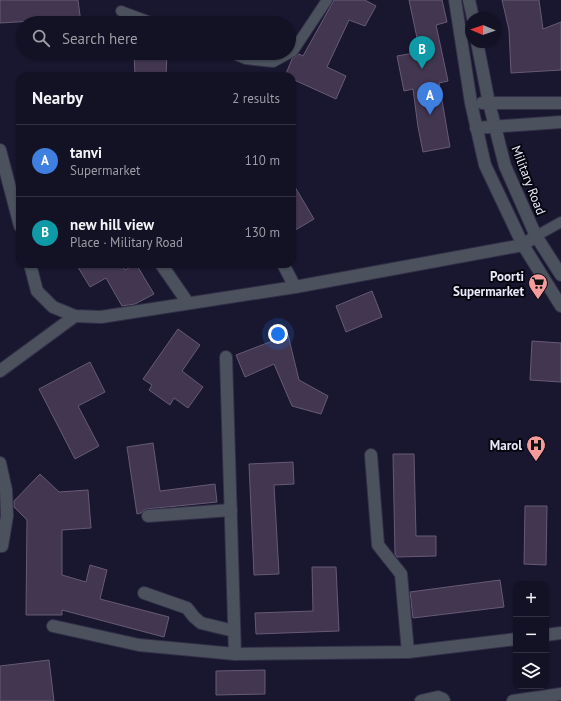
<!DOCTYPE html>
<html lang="en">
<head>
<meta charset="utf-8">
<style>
	:root { --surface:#131124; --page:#1c1a2c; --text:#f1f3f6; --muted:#9d9da6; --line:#323141; --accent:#0f766e }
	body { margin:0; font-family:"PT Sans",sans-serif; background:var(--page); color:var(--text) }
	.controls { position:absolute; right:12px; bottom:12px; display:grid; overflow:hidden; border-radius:8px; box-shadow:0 1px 3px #0004 }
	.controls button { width:36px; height:36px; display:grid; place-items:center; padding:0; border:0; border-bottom:1px solid var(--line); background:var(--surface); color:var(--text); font:20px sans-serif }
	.compass { position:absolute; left:465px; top:12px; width:36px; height:36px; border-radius:50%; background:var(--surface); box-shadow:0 1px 3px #0004; rotate:272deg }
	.you { position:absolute; left:278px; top:334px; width:14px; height:14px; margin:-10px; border:3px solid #fff; border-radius:50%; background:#1a73e8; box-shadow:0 0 0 6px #1a73e833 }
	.badge { display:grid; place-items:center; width:26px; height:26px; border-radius:50%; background:var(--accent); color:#fff; font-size:13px; font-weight:700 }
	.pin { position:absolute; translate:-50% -33px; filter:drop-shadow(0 1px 2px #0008) }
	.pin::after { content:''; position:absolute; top:21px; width:14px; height:12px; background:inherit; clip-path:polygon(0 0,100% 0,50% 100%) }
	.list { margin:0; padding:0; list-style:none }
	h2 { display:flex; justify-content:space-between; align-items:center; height:52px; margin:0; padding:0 16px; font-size:17px }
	h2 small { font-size:13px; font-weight:400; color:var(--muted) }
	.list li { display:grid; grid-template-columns:26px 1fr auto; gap:12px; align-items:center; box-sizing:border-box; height:72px; padding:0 16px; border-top:1px solid var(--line) }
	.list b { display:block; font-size:15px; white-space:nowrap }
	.list p { margin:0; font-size:13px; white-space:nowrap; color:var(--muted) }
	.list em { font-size:13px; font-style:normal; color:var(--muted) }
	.icon { flex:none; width:22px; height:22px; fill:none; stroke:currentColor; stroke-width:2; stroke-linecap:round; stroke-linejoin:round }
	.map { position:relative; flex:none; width:561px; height:701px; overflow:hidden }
	.search { position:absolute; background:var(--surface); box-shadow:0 1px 3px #0004; left:16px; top:16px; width:280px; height:44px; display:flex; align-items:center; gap:10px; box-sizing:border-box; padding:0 14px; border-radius:22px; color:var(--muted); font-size:15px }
	.panel { position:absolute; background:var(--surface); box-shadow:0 1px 3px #0004; left:16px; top:72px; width:280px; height:196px; border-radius:12px }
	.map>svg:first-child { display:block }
	.building { fill:#423650; stroke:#675a77 }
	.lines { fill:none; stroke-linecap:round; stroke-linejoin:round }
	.service-casing { stroke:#323048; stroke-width:12 }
	.minor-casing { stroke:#323048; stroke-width:14 }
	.tertiary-casing { stroke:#323048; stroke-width:14 }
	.service { stroke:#4b515d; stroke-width:10 }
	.minor { stroke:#4b515d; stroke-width:12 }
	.tertiary { stroke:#4b515d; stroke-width:12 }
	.labels { text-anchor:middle; stroke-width:4; stroke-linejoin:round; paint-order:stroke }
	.street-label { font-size:13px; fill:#e8e8fa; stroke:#05050e }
	.poi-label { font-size:13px; font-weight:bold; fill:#e8e8fa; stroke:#05050e; text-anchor:end }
</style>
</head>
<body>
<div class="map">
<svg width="561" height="701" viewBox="0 0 561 701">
	<rect width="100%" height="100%" fill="#191730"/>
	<!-- building -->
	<g class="building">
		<polygon points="0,0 78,0 81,23 50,23 49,20 0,23"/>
		<polygon points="334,0 365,0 376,6 365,26 349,20 327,67 346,76 336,99 292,79 292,76 285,76 292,59 299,54 303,56"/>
		<polygon points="409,0 442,0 447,22 436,25 448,81 439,83 450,147 423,152 418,127 413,89 404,91 397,56 420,52"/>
		<polygon points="502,0 539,0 543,29 561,22 561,70 511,73 509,30"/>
		<polygon points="134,53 167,53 166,76 135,76"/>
		<polygon points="292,182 314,219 292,232"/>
		<polygon points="76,264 131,264 124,268 125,270 136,264 154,294 135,304 122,306 106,278 90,287"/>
		<polygon points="372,291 382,317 346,332 336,306"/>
		<polygon points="178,329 200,345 182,371 203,387 188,408 174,398 170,405 149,390 152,385 143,379"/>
		<polygon points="288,335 299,380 328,396 321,414 292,406 274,364 245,377 236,355"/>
		<polygon points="532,341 561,343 561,382 530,380"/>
		<polygon points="90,362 105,392 78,406 99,446 75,459 39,389"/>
		<polygon points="153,443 160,491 215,484 217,502 147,509 144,510 141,513 137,514 127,447"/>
		<polygon points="393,454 414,454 416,536 436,536 436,556 397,557 395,554"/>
		<polygon points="293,462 294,484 274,485 279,574 254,575 249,464"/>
		<polygon points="40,474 59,492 88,490 91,528 62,530 62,575 86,582 90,565 107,570 100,599 169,617 164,637 62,610 62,615 26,615 27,520 14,507 14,501"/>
		<polygon points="525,506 547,506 546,565 524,564"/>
		<polygon points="312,567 336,567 339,631 256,634 255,613 313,611"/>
		<polygon points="500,580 504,607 413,618 410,592"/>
		<polygon points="49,660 54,701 0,701 0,666"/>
		<polygon points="265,670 265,694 216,695 216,671"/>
	</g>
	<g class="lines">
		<defs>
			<g id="service">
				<polyline points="121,11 153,23"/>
				<polyline points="231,53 246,59 273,62 293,51 327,0"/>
				<polyline points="536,236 561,222"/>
			</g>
			<g id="minor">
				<polyline points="0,150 20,226"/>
				<polyline points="30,264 37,291 53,307 75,316 101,317 295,287 523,245 536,236"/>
				<polyline points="161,264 188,303"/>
				<polyline points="283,264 295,287"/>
				<polyline points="226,357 235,654"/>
				<polyline points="0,371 75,316"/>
				<polyline points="371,455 378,545 401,574 408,652"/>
				<polyline points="0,463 6,490 7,516 2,546"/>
				<polyline points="148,516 231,510"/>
				<polyline points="144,593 187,608 194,617 201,623 234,631"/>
				<polyline points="53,626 139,645 235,654 408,652 516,639"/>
				<polyline points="546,635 561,633"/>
				<polyline points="421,701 438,697 443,699 444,701"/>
				<polyline points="513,701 561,694"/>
			</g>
			<g id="tertiary">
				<polyline points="455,0 471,103 485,165 523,245 561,306"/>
				<polyline points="469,0 473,18"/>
				<polyline points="477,42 489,103 505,166 536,236 561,275"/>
				<polyline points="482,103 561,103"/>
				<polyline points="476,128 561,122"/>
			</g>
		</defs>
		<!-- service casing -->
		<use href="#service" class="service-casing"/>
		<!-- minor casing -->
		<use href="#minor" class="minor-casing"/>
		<!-- tertiary casing -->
		<use href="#tertiary" class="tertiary-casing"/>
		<!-- service -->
		<use href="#service" class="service"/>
		<!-- minor -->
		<use href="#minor" class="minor"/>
		<!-- tertiary -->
		<use href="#tertiary" class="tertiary"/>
	</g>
	<!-- icons -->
	<defs>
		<symbol id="supermarket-pin" viewBox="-11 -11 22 30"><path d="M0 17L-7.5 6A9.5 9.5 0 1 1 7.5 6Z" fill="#f59b9b" stroke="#05050e"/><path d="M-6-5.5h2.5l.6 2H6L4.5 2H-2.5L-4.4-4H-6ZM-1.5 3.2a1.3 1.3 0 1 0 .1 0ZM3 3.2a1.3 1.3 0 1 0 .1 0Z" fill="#111"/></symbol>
		<symbol id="hospital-pin" viewBox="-11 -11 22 30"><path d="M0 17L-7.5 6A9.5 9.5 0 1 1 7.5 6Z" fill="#f59b9b" stroke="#05050e"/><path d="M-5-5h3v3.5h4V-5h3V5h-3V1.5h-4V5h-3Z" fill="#111"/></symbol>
	</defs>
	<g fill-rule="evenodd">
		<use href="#supermarket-pin" x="527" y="272" width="22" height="30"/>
		<use href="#hospital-pin" x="525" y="434" width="22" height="30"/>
	</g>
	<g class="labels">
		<!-- street labels -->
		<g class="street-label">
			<text transform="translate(529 180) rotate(69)" y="5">Military Road</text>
		</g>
		<!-- poi labels -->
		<g class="poi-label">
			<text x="524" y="281">Poorti<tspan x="524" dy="15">Supermarket</tspan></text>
			<text x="522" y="450">Marol</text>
		</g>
	</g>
</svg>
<div class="controls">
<button>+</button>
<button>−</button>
<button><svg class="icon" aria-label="layers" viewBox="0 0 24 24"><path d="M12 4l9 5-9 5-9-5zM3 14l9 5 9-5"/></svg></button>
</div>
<svg class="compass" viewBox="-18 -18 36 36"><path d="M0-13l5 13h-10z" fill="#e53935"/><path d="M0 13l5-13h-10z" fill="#9d9da6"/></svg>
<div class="you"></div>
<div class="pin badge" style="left:430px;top:115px;background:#3f7fe0">A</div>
<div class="pin badge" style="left:422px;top:69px;background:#0f9aa8">B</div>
<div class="search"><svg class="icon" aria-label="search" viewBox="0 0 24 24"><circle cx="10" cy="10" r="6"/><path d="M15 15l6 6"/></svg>Search here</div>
<section class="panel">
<h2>Nearby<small>2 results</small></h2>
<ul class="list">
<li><span class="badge" style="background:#3f7fe0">A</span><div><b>tanvi</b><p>Supermarket</p></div><em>110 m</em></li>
<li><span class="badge" style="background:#0f9aa8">B</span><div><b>new hill view</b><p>Place · Military Road</p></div><em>130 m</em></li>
</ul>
</section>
</div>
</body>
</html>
